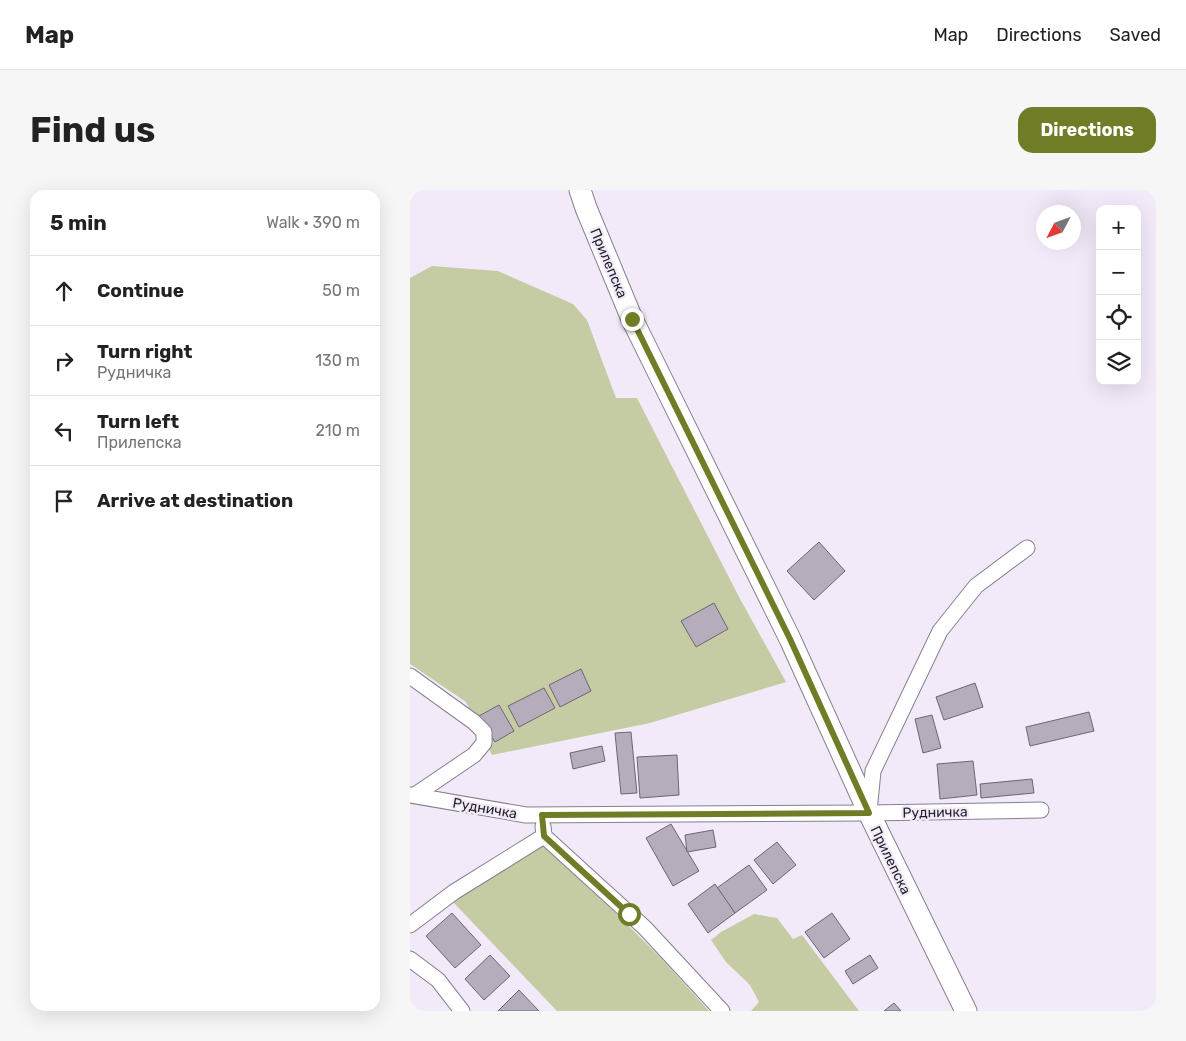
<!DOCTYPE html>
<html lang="en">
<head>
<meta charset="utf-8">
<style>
	:root { --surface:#fff; --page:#f6f6f6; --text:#222; --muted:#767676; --line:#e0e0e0; --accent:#717c27 }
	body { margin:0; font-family:Rubik,sans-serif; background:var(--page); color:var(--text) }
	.controls { position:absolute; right:15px; top:15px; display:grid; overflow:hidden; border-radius:10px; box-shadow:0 5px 20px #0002 }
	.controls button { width:45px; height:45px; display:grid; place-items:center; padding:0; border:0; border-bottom:1px solid var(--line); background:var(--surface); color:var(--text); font:25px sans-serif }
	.compass { position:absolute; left:626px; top:15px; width:45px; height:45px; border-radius:50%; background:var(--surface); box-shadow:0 5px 20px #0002; rotate:229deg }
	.stop { position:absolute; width:15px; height:15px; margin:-11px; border:4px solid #717c27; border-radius:50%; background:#fff }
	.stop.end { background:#717c27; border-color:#fff; box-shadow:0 1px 5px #0008 }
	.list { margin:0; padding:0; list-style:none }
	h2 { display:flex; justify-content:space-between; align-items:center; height:65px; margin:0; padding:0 20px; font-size:21px }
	h2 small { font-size:16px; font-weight:400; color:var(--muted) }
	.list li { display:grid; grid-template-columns:32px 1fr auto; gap:15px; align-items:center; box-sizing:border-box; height:70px; padding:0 20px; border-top:1px solid var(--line) }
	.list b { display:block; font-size:19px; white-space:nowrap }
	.list p { margin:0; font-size:16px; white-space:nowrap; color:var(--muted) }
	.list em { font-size:16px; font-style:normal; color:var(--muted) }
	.icon { flex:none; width:28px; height:28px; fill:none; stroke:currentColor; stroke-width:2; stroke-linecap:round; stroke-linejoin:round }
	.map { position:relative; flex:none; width:746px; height:821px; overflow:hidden; border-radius:15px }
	header { display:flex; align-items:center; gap:30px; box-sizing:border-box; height:70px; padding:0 25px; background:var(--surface); border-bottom:1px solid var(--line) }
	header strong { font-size:24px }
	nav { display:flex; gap:28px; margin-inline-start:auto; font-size:18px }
	.intro { display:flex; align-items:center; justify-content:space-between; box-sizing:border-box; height:120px; padding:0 30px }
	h1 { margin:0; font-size:35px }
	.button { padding:12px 22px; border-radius:15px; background:var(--accent); color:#fff; font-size:18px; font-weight:700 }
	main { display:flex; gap:30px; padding:0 30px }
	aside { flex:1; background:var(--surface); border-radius:15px; box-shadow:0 5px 20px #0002 }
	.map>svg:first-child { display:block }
	.green { fill:#c5cca3 }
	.building { fill:#b6adbc; stroke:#6d6572 }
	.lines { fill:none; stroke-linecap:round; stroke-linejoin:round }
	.minor-casing { stroke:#877f8d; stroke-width:17 }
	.secondary-casing { stroke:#877f8d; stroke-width:23 }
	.minor { stroke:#fff; stroke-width:15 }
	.secondary { stroke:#fff; stroke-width:21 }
	.route { stroke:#717c27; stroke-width:6 }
	.labels { text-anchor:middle; stroke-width:4.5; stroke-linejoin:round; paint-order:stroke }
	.street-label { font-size:14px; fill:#252228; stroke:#f3eaf9 }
</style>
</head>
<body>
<header>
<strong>Map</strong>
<nav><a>Map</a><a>Directions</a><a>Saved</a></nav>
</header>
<div class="intro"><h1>Find us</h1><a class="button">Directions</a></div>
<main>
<aside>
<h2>5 min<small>Walk · 390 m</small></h2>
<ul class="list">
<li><svg class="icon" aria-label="ahead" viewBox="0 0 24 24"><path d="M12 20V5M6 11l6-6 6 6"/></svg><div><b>Continue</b></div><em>50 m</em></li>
<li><svg class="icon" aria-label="right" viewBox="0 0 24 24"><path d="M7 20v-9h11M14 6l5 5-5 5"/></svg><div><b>Turn right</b><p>Рудничка</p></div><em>130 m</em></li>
<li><svg class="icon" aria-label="left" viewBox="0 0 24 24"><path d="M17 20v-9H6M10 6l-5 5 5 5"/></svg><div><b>Turn left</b><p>Прилепска</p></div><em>210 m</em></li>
<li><svg class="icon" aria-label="arrive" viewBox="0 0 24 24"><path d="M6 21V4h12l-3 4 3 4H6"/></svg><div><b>Arrive at destination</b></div></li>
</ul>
</aside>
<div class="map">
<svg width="746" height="821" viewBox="0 0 746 821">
	<rect width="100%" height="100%" fill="#f3eaf9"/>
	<!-- green -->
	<g class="green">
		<polygon points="22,76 88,81 163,114 177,130 206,208 227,208 329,407 376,492 240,533 82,565 56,512 0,474 0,88"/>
		<polygon points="135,653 252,769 299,821 147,821 43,712 55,699"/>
		<polygon points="344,724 367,728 383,749 392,745 449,821 341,821 349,812 340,795 316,772 301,750 311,742"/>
	</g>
	<!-- building -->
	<g class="building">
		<polygon points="409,352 435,381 404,410 377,381"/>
		<polygon points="304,413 318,439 286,457 271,431"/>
		<polygon points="171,479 181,501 150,517 139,495"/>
		<polygon points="565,493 573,517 534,530 526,507"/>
		<polygon points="134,498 145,518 109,537 98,516"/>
		<polygon points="89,515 104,541 85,552 69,526"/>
		<polygon points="679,522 684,541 620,556 616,537"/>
		<polygon points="522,525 531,558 513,563 505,529"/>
		<polygon points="221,542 227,603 211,604 205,543"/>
		<polygon points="192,556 195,571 163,579 160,563"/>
		<polygon points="267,565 269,605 230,608 227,567"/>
		<polygon points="563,571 567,605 530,609 527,574"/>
		<polygon points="622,589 624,603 571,608 570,594"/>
		<polygon points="261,634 289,681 263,696 236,648"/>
		<polygon points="303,640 306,657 277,662 275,645"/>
		<polygon points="367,652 386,675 363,694 344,670"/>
		<polygon points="339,675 357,700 325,723 307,698"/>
		<polygon points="305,694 325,723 298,743 278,714"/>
		<polygon points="42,723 71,755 45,778 16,746"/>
		<polygon points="422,723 440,749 414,768 395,742"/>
		<polygon points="80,765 100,786 74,810 55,789"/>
		<polygon points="460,765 468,778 443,794 435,781"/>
		<polygon points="109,800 129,821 88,821"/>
		<polygon points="484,813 491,821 474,821"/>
	</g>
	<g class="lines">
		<defs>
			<g id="minor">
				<polyline points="0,486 64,532 74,542 74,553 64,565 5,605"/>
				<polyline points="0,605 116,625 459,623 631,620"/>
				<polyline points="459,622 463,581 530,441 566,396 617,358"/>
				<polyline points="134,646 235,738 312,821"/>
				<polyline points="0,735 44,702 134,646 133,636"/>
				<polyline points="0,769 28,790 52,821"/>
			</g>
			<polyline id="secondary" points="170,0 176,18 222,129 380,449 459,623 556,821"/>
		</defs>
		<!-- minor casing -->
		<use href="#minor" class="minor-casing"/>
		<!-- secondary casing -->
		<use href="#secondary" class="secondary-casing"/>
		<!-- minor -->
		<use href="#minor" class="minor"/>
		<!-- secondary -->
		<use href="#secondary" class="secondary"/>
	</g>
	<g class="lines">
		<!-- route -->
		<polyline class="route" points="219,724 134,646 132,625 459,623 380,449 222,129"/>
	</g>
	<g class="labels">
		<!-- street labels -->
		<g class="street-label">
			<text transform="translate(199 73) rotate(67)" y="5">Прилепска</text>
			<text transform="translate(75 618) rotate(10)" y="5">Рудничка</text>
			<text transform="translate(525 622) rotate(-1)" y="5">Рудничка</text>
			<text transform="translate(481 670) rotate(64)" y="5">Прилепска</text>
		</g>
	</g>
</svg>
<div class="controls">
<button>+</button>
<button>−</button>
<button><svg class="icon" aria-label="locate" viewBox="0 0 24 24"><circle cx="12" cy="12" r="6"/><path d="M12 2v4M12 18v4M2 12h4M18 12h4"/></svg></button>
<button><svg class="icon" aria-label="layers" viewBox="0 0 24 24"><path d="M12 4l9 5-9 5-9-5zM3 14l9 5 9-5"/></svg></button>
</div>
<svg class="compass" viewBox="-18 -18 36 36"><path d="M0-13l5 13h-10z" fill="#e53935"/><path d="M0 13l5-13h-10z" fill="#767676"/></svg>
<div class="stop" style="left:219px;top:724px"></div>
<div class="stop end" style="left:222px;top:129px"></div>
</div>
</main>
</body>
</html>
